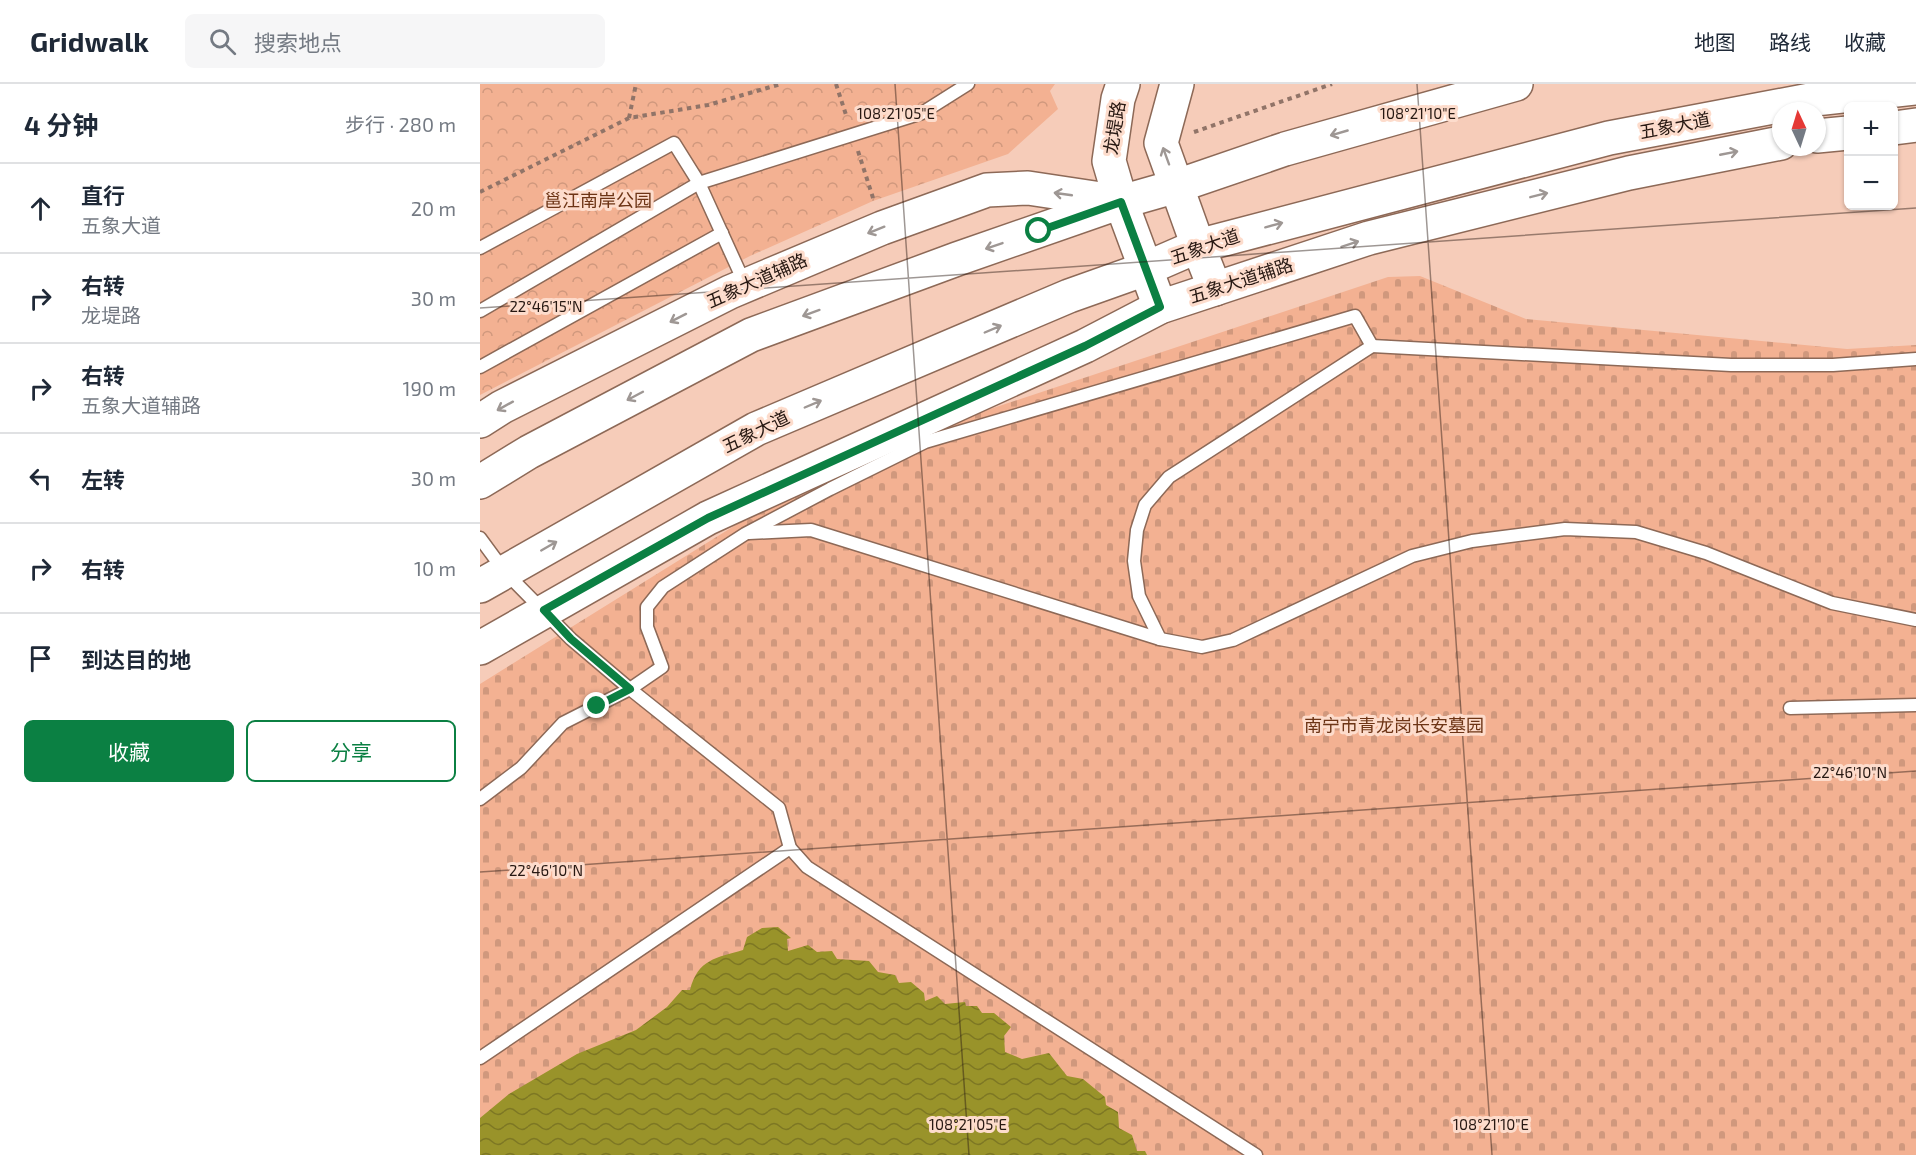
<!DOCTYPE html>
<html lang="zh">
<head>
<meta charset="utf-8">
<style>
	:root { --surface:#fff; --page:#f6f6f7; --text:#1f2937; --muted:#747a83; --line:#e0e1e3; --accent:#0b8043 }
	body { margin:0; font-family:"Exo 2","Noto Sans SC",sans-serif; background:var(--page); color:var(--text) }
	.controls { position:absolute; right:18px; top:18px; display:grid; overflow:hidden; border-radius:9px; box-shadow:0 2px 4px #0004 }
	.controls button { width:54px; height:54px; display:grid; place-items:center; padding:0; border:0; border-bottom:2px solid var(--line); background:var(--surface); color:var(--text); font:30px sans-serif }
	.compass { position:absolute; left:1292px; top:18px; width:54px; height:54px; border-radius:50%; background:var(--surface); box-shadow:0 2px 4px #0004; rotate:356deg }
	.stop { position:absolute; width:18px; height:18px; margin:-14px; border:4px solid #0b8043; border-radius:50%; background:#fff }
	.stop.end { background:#0b8043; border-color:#fff; box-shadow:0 2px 6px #0008 }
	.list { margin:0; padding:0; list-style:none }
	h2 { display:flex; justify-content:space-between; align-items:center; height:78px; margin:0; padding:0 24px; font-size:26px }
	h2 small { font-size:20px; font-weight:400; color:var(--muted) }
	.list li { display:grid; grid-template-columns:39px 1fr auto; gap:18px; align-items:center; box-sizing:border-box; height:90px; padding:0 24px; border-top:2px solid var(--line) }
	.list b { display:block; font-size:22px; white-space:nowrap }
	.list p { margin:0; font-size:20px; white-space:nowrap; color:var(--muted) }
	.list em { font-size:20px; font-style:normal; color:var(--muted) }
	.actions { display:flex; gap:12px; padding:18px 24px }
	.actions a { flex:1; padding:14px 0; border:2px solid var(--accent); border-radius:9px; text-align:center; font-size:21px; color:var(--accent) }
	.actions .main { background:var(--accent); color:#fff }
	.icon { flex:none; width:33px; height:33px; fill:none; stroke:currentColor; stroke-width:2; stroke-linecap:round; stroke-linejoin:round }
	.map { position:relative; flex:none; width:1436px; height:1071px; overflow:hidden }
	header { display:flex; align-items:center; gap:36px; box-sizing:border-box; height:84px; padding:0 30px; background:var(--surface); border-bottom:2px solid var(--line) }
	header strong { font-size:28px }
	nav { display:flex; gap:33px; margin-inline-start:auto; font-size:21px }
	.search { width:420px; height:54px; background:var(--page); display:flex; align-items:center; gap:15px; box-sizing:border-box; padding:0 21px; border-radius:9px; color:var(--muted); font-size:22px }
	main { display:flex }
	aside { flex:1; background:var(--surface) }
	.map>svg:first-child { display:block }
	.cemetery { fill:url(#cemetery-stones) }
	.park { fill:url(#park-crowns) }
	.water { fill:url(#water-waves) }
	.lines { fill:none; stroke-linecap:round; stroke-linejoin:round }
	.lane-casing { stroke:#8d6957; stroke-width:15 }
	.secondary-casing { stroke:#8d6957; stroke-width:36 }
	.primary-casing { stroke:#8d6957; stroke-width:36 }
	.path { stroke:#917468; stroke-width:4; stroke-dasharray:4.5 4.5; stroke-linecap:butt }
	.lane { stroke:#fff; stroke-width:12 }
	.secondary { stroke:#fff; stroke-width:33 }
	.primary { stroke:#fff; stroke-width:33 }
	.oneway { stroke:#9e9794 }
	.route { stroke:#0b8043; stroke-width:8 }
	.ticks { fill:none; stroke:#271812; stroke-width:1.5; stroke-opacity:0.45 }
	.labels { text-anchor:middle; stroke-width:6; stroke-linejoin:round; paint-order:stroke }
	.street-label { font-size:18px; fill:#271812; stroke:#fddccc }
	.park-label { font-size:18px; fill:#6d3415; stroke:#fddccc }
	.ticks-label { font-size:15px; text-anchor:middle; fill:#271812; stroke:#fddccc; stroke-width:6; stroke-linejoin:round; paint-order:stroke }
</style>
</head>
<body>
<header>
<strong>Gridwalk</strong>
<div class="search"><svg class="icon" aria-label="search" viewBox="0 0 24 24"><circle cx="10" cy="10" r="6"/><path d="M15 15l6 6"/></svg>搜索地点</div>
<nav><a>地图</a><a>路线</a><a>收藏</a></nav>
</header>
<main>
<aside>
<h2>4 分钟<small>步行 · 280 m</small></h2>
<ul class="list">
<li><svg class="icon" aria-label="ahead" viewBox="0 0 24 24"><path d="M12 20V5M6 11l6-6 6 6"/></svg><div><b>直行</b><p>五象大道</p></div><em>20 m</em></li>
<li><svg class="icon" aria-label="right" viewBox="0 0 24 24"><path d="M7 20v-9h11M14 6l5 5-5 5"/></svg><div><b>右转</b><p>龙堤路</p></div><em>30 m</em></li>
<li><svg class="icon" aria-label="right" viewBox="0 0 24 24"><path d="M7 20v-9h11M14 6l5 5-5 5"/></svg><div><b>右转</b><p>五象大道辅路</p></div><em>190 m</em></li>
<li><svg class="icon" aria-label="left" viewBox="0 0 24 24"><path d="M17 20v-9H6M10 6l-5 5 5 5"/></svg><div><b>左转</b></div><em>30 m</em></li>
<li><svg class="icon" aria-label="right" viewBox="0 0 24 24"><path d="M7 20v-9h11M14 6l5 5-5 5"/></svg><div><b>右转</b></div><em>10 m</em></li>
<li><svg class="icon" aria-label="arrive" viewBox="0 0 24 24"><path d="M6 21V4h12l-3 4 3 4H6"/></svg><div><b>到达目的地</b></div></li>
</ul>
<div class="actions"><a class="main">收藏</a><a>分享</a></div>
</aside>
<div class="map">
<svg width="1436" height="1071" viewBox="0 0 1436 1071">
	<defs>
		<pattern id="cemetery-stones" width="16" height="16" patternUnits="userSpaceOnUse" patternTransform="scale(1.5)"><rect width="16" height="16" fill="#f3b192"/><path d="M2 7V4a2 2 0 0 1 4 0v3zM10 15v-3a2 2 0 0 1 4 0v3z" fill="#d0987d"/></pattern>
		<pattern id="park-crowns" width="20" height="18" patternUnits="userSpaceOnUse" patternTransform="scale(1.5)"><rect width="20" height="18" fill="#f3b192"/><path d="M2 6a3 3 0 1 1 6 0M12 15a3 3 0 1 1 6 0" fill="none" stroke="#d0987d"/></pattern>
		<pattern id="water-waves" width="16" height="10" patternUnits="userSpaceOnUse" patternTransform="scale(1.5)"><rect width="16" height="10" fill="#99932a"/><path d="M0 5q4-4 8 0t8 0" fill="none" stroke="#7d7723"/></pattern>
	</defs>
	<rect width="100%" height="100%" fill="#f6ccb9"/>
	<!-- cemetery -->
	<polygon class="cemetery" points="940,192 1046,235 1367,265 1436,261 1436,1071 0,1071 0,600 312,406 468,339 908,193"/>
	<!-- park -->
	<polygon class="park" points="0,0 575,0 570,7 578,25 528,70 393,117 270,172 0,311"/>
	<!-- water -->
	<path class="water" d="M298,843L311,854L307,855L308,867L328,861L337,868L352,867L357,875L389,877L398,888L415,891L419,899L431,898L444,909L445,917L457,912L465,920L485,918L486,922H497L502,929H514L531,943L524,952L525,968L542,975L569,969L587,992L603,995L625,1013L626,1021L638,1028L639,1044L652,1051L657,1067H665L667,1071H0V1034L29,1010L97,970L156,946L187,923L202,906H210C218,875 236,874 263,866L267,853L282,844Z"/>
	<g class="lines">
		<defs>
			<g id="lane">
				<polyline points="0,164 194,59 219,99 265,200"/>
				<polyline points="0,227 219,99 442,29 488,0"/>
				<polyline points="892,262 1251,281 1353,281 1436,275"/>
				<polyline points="0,283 242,149"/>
				<polyline points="269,449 331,446 680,555 722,563 753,556 932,472 992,457 1085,445 1156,448 1226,469 1352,519 1436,536"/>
				<polyline points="0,454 25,488 91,555 150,605 299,724 310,764 327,783 776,1071"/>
				<polyline points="1310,624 1436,621"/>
				<polyline points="0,715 41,684 83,639 150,605 182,583 167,543 167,523 183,503 265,450 350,405 445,358 875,232 892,262 689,393 665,421 657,446 654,477 659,512 680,555"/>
				<polyline points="0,974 310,764"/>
			</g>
			<g id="secondary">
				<polyline points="643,0 638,15 629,77 641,118 680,223"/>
				<polyline points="697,0 681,59 718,162 735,205"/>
				<polyline points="1414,44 1436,41"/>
				<polyline points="1337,52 1368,49"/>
				<polyline points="0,337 22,323 250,208 402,144 507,106 548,104 641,118"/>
				<polyline points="0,564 228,434 605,262 680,223 889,154 1149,89 1301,59"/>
			</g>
			<g id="primary">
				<polyline points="0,398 49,368 271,251 477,175 641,118 697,102 805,65 1036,0"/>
				<polyline points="0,502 276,345 589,212 665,185 718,162 1129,54 1335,15 1436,4"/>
			</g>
		</defs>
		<!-- lane casing -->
		<use href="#lane" class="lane-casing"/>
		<!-- secondary casing -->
		<use href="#secondary" class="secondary-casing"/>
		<!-- primary casing -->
		<use href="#primary" class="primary-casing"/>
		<!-- path -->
		<g class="path">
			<polyline points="356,0 367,34"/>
			<polyline points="149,34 156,0"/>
			<polyline points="714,48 852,0"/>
			<polyline points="378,67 394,117"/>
			<polyline points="0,108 149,34 228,21 301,0"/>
		</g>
		<!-- lane -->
		<use href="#lane" class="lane"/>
		<!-- secondary -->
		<use href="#secondary" class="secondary"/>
		<!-- primary -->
		<use href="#primary" class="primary"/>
	</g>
	<!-- one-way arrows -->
	<defs><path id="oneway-shaft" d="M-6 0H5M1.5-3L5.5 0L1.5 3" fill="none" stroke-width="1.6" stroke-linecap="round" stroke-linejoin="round" transform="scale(1.5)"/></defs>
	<g class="oneway">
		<use href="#oneway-shaft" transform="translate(859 49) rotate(164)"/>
		<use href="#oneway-shaft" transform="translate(1249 69) rotate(-11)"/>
		<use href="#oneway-shaft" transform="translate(686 72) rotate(-110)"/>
		<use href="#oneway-shaft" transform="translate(583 110) rotate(-172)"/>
		<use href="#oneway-shaft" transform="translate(1059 111) rotate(-14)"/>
		<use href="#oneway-shaft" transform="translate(794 141) rotate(-15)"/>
		<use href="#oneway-shaft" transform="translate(396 146) rotate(158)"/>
		<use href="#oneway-shaft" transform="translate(870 160) rotate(-18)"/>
		<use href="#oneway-shaft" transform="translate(514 162) rotate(161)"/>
		<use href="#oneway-shaft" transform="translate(331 229) rotate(160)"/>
		<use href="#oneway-shaft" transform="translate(198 234) rotate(153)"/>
		<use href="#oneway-shaft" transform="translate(513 245) rotate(-23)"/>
		<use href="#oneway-shaft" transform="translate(155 312) rotate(152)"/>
		<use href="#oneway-shaft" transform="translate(333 320) rotate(-23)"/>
		<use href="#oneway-shaft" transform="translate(25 322) rotate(151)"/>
		<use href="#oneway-shaft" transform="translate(69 462) rotate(-30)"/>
	</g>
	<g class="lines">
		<!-- route -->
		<polyline class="route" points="117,622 150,605 91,555 64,526 228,434 605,262 680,223 641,118 559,147"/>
	</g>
	<!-- ticks -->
	<path class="ticks" d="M415,0L489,1071M937,0L1012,1071M0,224L1436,124M0,788L1436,687"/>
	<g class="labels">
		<!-- street labels -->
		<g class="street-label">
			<text transform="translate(1195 42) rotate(-11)" y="6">五象大道</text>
			<text transform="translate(635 44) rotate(-81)" y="6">龙堤路</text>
			<text transform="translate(725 163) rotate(-19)" y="6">五象大道</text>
			<text transform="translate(277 197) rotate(-24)" y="6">五象大道辅路</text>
			<text transform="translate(761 197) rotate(-18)" y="6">五象大道辅路</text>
			<text transform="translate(276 348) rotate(-26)" y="6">五象大道</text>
		</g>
		<!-- park labels -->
		<g class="park-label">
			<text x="118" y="123">邕江南岸公园</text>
			<text x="914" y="648">南宁市青龙岗长安墓园</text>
		</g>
	</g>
	<g class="ticks-label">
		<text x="416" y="35">108°21'05"E</text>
		<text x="938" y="35">108°21'10"E</text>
		<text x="66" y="228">22°46'15"N</text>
		<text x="1370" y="694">22°46'10"N</text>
		<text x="66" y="792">22°46'10"N</text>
		<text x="488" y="1046">108°21'05"E</text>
		<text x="1011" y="1046">108°21'10"E</text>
	</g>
</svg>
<div class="controls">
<button>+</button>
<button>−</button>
</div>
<svg class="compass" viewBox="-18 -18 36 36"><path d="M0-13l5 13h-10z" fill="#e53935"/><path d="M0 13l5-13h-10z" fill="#747a83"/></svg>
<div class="stop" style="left:559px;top:147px"></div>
<div class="stop end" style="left:117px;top:622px"></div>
</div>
</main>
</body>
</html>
